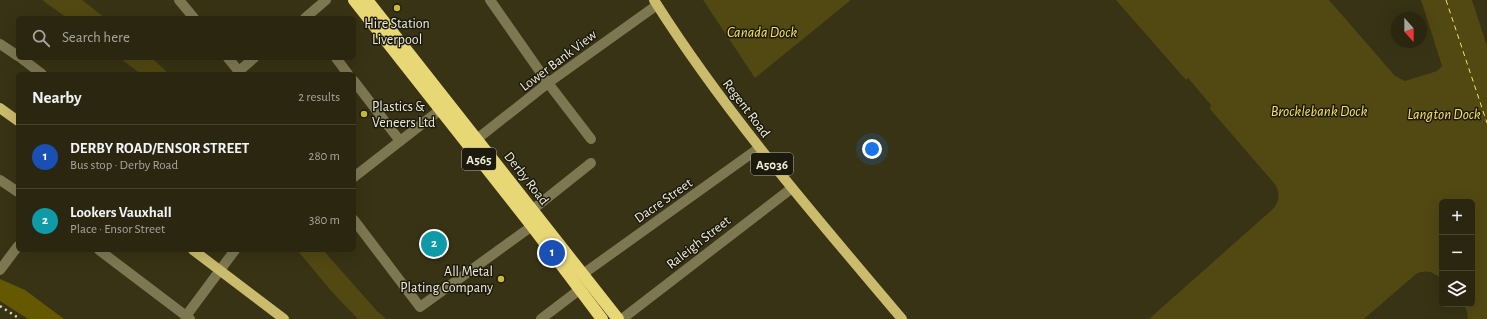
<!DOCTYPE html>
<html lang="en">
<head>
<meta charset="utf-8">
<style>
	:root { --surface:#2a260f; --page:#36321d; --text:#f1f3f6; --muted:#a5a59e; --line:#46432f; --accent:#8c9099 }
	body { margin:0; font-family:"Alegreya Sans",sans-serif; background:var(--page); color:var(--text) }
	.controls { position:absolute; right:12px; bottom:12px; display:grid; overflow:hidden; border-radius:6px; box-shadow:0 4px 16px #0002 }
	.controls button { width:36px; height:36px; display:grid; place-items:center; padding:0; border:0; border-bottom:1px solid var(--line); background:var(--surface); color:var(--text); font:20px sans-serif }
	.compass { position:absolute; left:1391px; top:12px; width:36px; height:36px; border-radius:50%; background:var(--surface); box-shadow:0 4px 16px #0002; rotate:159deg }
	.you { position:absolute; left:872px; top:149px; width:14px; height:14px; margin:-10px; border:3px solid #fff; border-radius:50%; background:#1a73e8; box-shadow:0 0 0 6px #1a73e833 }
	.badge { display:grid; place-items:center; width:26px; height:26px; border-radius:50%; background:var(--accent); color:#fff; font-size:13px; font-weight:700 }
	.pin { position:absolute; translate:-50% -50%; border:2px solid #fff; box-shadow:0 1px 4px #0006 }
	.list { margin:0; padding:0; list-style:none }
	h2 { display:flex; justify-content:space-between; align-items:center; height:52px; margin:0; padding:0 16px; font-size:17px }
	h2 small { font-size:13px; font-weight:400; color:var(--muted) }
	.list li { display:grid; grid-template-columns:26px 1fr auto; gap:12px; align-items:center; box-sizing:border-box; height:64px; padding:0 16px; border-top:1px solid var(--line) }
	.list b { display:block; font-size:15px; white-space:nowrap }
	.list p { margin:0; font-size:13px; white-space:nowrap; color:var(--muted) }
	.list em { font-size:13px; font-style:normal; color:var(--muted) }
	.icon { flex:none; width:22px; height:22px; fill:none; stroke:currentColor; stroke-width:2; stroke-linecap:round; stroke-linejoin:round }
	.map { position:relative; flex:none; width:1487px; height:319px; overflow:hidden }
	.search { position:absolute; background:var(--surface); box-shadow:0 4px 16px #0002; left:16px; top:16px; width:340px; height:44px; display:flex; align-items:center; gap:10px; box-sizing:border-box; padding:0 14px; border-radius:6px; color:var(--muted); font-size:15px }
	.panel { position:absolute; background:var(--surface); box-shadow:0 4px 16px #0002; left:16px; top:72px; width:340px; height:180px; border-radius:6px }
	.map>svg:first-child { display:block }
	.green { fill:#645800 }
	.water { fill:#514812 }
	.lines { fill:none; stroke-linecap:round; stroke-linejoin:round }
	.ferry { stroke:#f8e25f; stroke-width:1; stroke-dasharray:5 4; stroke-linecap:butt }
	.minor { stroke:#7e7852; stroke-width:10 }
	.major { stroke:#cabc6c; stroke-width:10 }
	.highway { stroke:#e8d775; stroke-width:12 }
	.rail { stroke:#dbd8c4; stroke-width:2.5; stroke-dasharray:2 4; stroke-linecap:butt }
	.poi-dot { fill:#cdb938; stroke:#1c1a0d; stroke-width:1.5 }
	.labels { text-anchor:middle; stroke-width:3; stroke-linejoin:round; paint-order:stroke }
	.shield { fill:#1c1a0d; stroke:#b0ad9c; stroke-width:1 }
	.shield-label { font-size:13px; font-weight:bold; fill:#efecda }
	.poi-label { font-size:14px; fill:#efecda; stroke:#1c1a0d }
	.street-label { font-size:14px; fill:#efecda; stroke:#1c1a0d }
	.water-label { font-size:15px; font-style:italic; fill:#f8e25f; stroke:#1c1a0d }
</style>
</head>
<body>
<div class="map">
<svg width="1487" height="319" viewBox="0 0 1487 319">
	<rect width="100%" height="100%" fill="#383314"/>
	<!-- green -->
	<polygon class="green" points="0,279 25,290 64,319 28,319 0,301"/>
	<!-- water -->
	<g class="water">
		<polygon points="42,0 82,0 105,18 67,18"/>
		<polygon points="703,0 851,0 755,78"/>
		<path d="M1116,0H1329L1395,76L1405,81L1437,71L1442,66L1421,0H1472L1487,46V319H1468L1467,311L1463,304H1472V202H1442V280C1434,272 1427,269 1416,274L1364,319H1149L1274,208C1280,200 1280,191 1274,183L1210,109L1211,105L1188,78L1186,80Z"/>
		<polygon points="120,58 152,58 169,74 141,74"/>
		<polygon points="297,250 323,250 377,311 386,319 358,319 333,293"/>
	</g>
	<g class="lines">
		<!-- ferry -->
		<polyline class="ferry" points="1446,0 1487,123"/>
		<!-- minor -->
		<g class="minor">
			<polyline points="179,0 194,18"/>
			<polyline points="490,0 548,83 591,139"/>
			<polyline points="305,18 326,0"/>
			<polyline points="0,44 18,56"/>
			<polyline points="21,58 42,74"/>
			<polyline points="228,58 241,74"/>
			<polyline points="336,58 348,74"/>
			<polyline points="239,71 254,58"/>
			<polyline points="354,81 400,141"/>
			<polyline points="477,139 548,83 657,5"/>
			<polyline points="354,177 440,110"/>
			<polyline points="0,180 18,192"/>
			<polyline points="532,210 591,163"/>
			<polyline points="354,220 420,307 532,226"/>
			<polyline points="99,250 190,319"/>
			<polyline points="0,270 18,246"/>
			<polyline points="583,274 759,148"/>
			<polyline points="186,316 235,250"/>
			<polyline points="541,319 579,290"/>
			<polyline points="622,319 792,188"/>
		</g>
		<!-- major -->
		<g class="major">
			<path d="M654,0C726,114 815,216 902,319"/>
			<polyline points="0,108 18,121"/>
			<polyline points="193,250 284,319"/>
		</g>
		<!-- highway -->
		<g class="highway">
			<polyline points="354,0 532,226 602,319"/>
			<polyline points="367,0 618,319"/>
		</g>
		<!-- rail -->
		<polyline class="rail" points="0,306 20,319"/>
	</g>
	<!-- markers -->
	<g class="poi-dot">
		<circle cx="397" cy="8" r="4"/>
		<circle cx="364" cy="114" r="4"/>
		<circle cx="501" cy="279" r="4"/>
	</g>
	<g class="labels">
		<!-- shield labels -->
		<g class="shield">
			<rect x="462" y="148" width="34" height="22" rx="3"/>
			<rect x="751" y="153" width="42" height="22" rx="3"/>
		</g>
		<g class="shield-label">
			<text x="479" y="164">A565</text>
			<text x="772" y="169">A5036</text>
		</g>
		<!-- poi labels -->
		<g class="poi-label">
			<text x="397" y="28">Hire Station<tspan x="397" dy="16">Liverpool</tspan></text>
			<text x="372" y="111" text-anchor="start">Plastics &amp;<tspan x="372" dy="16">Veneers Ltd</tspan></text>
			<text x="493" y="276" text-anchor="end">All Metal<tspan x="493" dy="16">Plating Company</tspan></text>
		</g>
		<!-- street labels -->
		<g class="street-label">
			<text transform="translate(558 60) rotate(-37)" y="5">Lower Bank View</text>
			<text transform="translate(747 108) rotate(53)" y="5">Regent Road</text>
			<text transform="translate(527 178) rotate(52)" y="5">Derby Road</text>
			<text transform="translate(663 200) rotate(-35)" y="5">Dacre Street</text>
			<text transform="translate(698 242) rotate(-38)" y="5">Raleigh Street</text>
		</g>
		<!-- water labels -->
		<g class="water-label">
			<text x="762" y="37">Canada Dock</text>
			<text x="1319" y="116">Brocklebank Dock</text>
			<text x="1444" y="119">Langton Dock</text>
		</g>
	</g>
</svg>
<div class="controls">
<button>+</button>
<button>−</button>
<button><svg class="icon" aria-label="layers" viewBox="0 0 24 24"><path d="M12 4l9 5-9 5-9-5zM3 14l9 5 9-5"/></svg></button>
</div>
<svg class="compass" viewBox="-18 -18 36 36"><path d="M0-13l5 13h-10z" fill="#e53935"/><path d="M0 13l5-13h-10z" fill="#a5a59e"/></svg>
<div class="you"></div>
<div class="pin badge" style="left:552px;top:253px;background:#1a4fb4">1</div>
<div class="pin badge" style="left:434px;top:244px;background:#0f9aa8">2</div>
<div class="search"><svg class="icon" aria-label="search" viewBox="0 0 24 24"><circle cx="10" cy="10" r="6"/><path d="M15 15l6 6"/></svg>Search here</div>
<section class="panel">
<h2>Nearby<small>2 results</small></h2>
<ul class="list">
<li><span class="badge" style="background:#1a4fb4">1</span><div><b>DERBY ROAD/ENSOR STREET</b><p>Bus stop · Derby Road</p></div><em>280 m</em></li>
<li><span class="badge" style="background:#0f9aa8">2</span><div><b>Lookers Vauxhall</b><p>Place · Ensor Street</p></div><em>380 m</em></li>
</ul>
</section>
</div>
</body>
</html>
